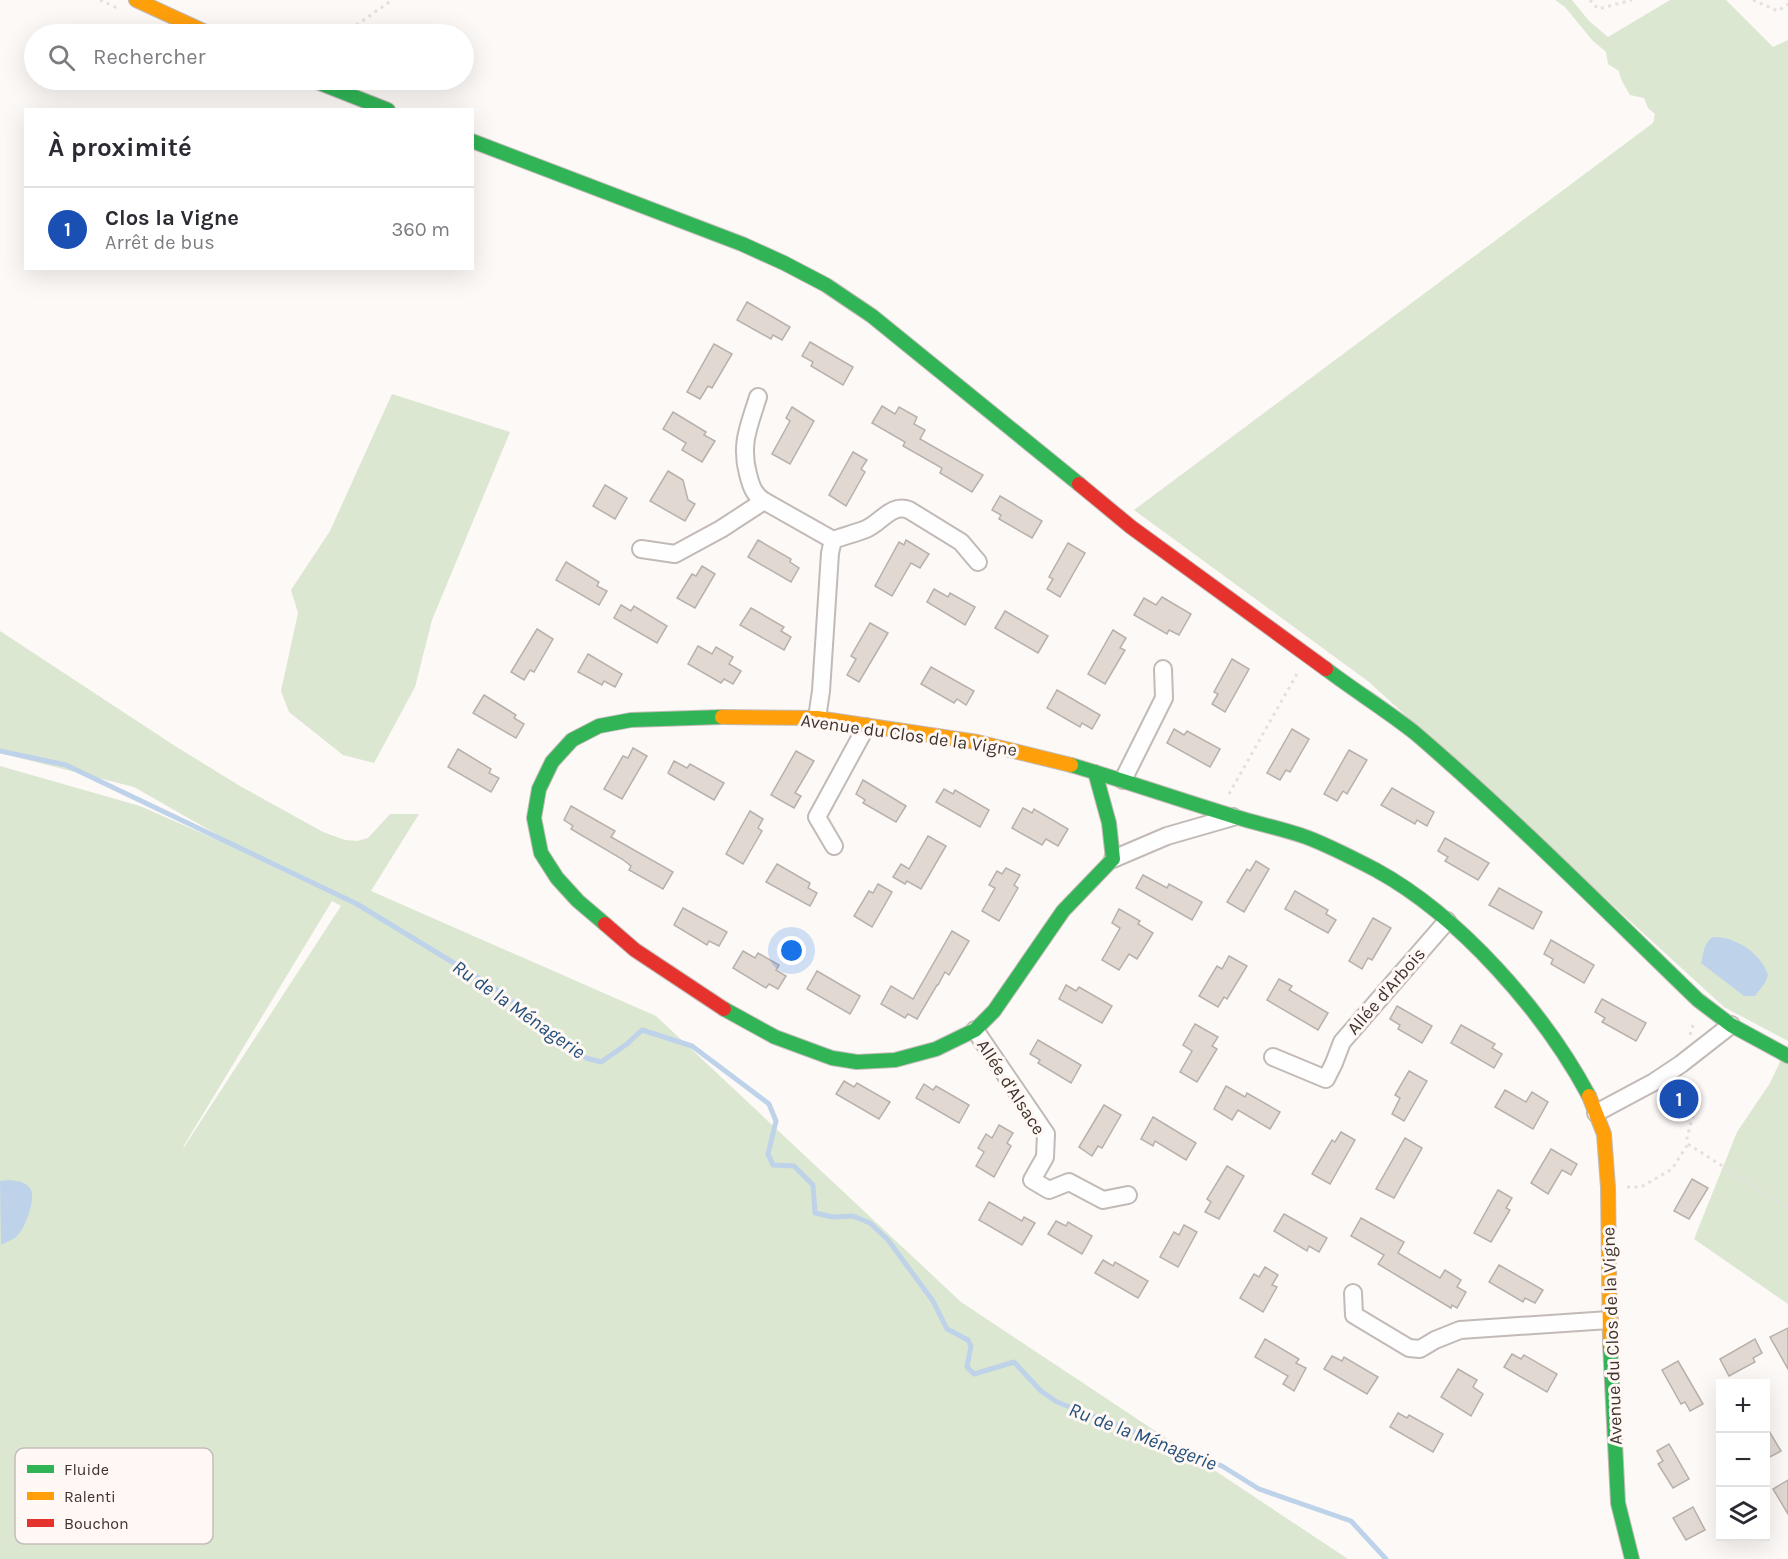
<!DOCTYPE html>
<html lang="fr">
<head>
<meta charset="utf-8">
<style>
	:root { --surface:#fff; --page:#f7f7f7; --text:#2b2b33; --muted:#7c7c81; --line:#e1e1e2; --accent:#111827 }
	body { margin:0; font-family:Karla,sans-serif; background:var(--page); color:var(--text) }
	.controls { position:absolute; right:18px; bottom:18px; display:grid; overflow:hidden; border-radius:0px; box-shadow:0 6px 24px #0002 }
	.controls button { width:54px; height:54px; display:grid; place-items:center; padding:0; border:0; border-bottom:2px solid var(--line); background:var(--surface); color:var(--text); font:30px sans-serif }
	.you { position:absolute; left:792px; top:951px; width:21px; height:21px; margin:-15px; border:4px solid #fff; border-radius:50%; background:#1a73e8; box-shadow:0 0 0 9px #1a73e833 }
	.badge { display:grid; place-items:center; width:39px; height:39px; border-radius:50%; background:var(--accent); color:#fff; font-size:20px; font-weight:700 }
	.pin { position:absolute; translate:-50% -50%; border:3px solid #fff; box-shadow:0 2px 6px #0006 }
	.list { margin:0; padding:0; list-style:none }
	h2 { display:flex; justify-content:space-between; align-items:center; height:78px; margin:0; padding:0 24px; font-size:26px }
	h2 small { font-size:20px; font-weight:400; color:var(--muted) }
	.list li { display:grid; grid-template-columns:39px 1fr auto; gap:18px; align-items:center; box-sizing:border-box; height:84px; padding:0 24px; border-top:2px solid var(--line) }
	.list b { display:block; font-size:22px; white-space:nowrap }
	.list p { margin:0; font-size:20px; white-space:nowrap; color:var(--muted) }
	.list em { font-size:20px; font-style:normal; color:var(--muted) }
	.icon { flex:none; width:33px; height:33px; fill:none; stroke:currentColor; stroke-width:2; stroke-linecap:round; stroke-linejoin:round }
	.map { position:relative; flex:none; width:1788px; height:1559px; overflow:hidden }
	.search { position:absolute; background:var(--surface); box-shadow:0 6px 24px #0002; left:24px; top:24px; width:450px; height:66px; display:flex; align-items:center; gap:15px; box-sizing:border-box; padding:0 21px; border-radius:33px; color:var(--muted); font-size:22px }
	.panel { position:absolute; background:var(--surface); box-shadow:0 6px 24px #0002; left:24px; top:108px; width:450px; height:162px; border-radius:0px }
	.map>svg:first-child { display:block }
	.green { fill:#dbe7d1; fill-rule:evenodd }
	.water { fill:#bed3ea }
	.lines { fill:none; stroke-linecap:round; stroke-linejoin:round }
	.stream { stroke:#bed3ea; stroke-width:5 }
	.building { fill:#e1d8d2; stroke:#b7b0ab; stroke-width:1.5 }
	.street-casing { stroke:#c2bab6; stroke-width:20 }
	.fast-casing { stroke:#c2bab6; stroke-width:16 }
	.slow-casing { stroke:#c2bab6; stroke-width:16 }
	.jam-casing { stroke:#c2bab6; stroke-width:16 }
	.path { stroke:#e3e1e0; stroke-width:3; stroke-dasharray:3 4.5; stroke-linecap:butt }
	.street { stroke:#fffefe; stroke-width:16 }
	.fast { stroke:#30b455; stroke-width:14 }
	.slow { stroke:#ff9f0a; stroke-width:14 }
	.jam { stroke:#e5322d; stroke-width:14 }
	.labels { text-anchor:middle; stroke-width:6; stroke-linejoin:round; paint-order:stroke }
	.street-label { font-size:18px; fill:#3f332c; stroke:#fff8f5 }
	.water-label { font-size:20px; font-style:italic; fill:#23507c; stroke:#fff8f5 }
	.key { fill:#fff8f5; stroke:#c5bdb9; stroke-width:1.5 }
	.key-label { font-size:16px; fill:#3f332c }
</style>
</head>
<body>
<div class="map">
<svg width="1788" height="1559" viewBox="0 0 1788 1559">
	<rect width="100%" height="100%" fill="#fdf9f7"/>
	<!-- green -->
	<g class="green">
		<path d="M1555,0H1572L1589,21L1608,37L1670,0H1726L1773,47L1788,40V1041L1724,1007L1369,682L1134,510L1653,123L1655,114L1648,108L1644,98L1630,95C1626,87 1620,80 1619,71L1608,64L1606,52L1592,40L1565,7Z"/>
		<polygon points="392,394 510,432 432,620 415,687 374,763 343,755 289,712 281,691 298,613 291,590 330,531"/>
		<path d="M0,631L175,746L240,786L323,832L345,840L357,841L368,838L390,814H419L371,891L656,1016L961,1302L1348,1559H0V766L140,806L258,858L134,787L0,753ZM332,901L341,906L184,1147H183Z"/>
		<polygon points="1788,1045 1788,1304 1694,1239 1737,1132 1770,1083"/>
	</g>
	<!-- water -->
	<g class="water">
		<path d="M1713,937C1735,936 1762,954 1768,975L1765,983L1755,996H1744L1701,963C1704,953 1703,943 1713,937Z"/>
		<path d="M8,1180C17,1181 24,1181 30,1188C37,1197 25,1229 17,1236C13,1240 6,1242 1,1245L0,1181Z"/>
	</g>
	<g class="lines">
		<!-- stream -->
		<polyline class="stream" points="0,751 66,765 357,904 490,985 586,1058 601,1062 627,1044 642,1030 692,1046 769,1104 776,1121 768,1154 773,1165 794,1166 813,1185 815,1213 833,1217 853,1216 870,1223 888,1240 933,1301 947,1329 968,1340 971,1346 967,1367 974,1374 1014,1362 1041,1391 1057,1402 1222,1466 1259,1489 1351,1521 1386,1559"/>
	</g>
	<!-- building -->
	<g class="building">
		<polygon points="747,302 790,327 782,340 773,335 771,339 737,320"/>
		<polygon points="810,342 853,367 843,385 811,366 813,362 802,356"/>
		<polygon points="714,344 732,354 712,388 708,386 700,399 687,392"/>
		<polygon points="882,406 895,414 899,407 917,417 914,424 925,430 920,439 983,475 972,492 940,473 942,468 903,446 905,442 872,423"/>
		<polygon points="792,407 814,421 790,464 772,454 790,421 786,418"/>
		<polygon points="673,412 706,432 704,435 715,441 702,462 682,450 686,443 663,429"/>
		<polygon points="853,452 867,460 861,469 865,472 846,506 829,495"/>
		<polygon points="668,471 683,480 688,500 695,504 685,521 650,501"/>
		<polygon points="605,485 627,498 615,519 593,506"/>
		<polygon points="1000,496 1042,521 1032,538 999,519 1001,515 992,510"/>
		<polygon points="758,540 791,559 790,562 799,568 791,582 748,557"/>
		<polygon points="906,540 929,554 920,568 911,563 892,596 875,586 899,542 904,545"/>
		<polygon points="1068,543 1085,553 1060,597 1047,589 1053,579 1049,577"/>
		<polygon points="566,562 599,582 597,586 607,591 599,605 556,580"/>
		<polygon points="702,566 715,574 695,608 677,598 692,574 696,576"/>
		<polygon points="934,589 948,597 950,593 975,607 965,625 927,602"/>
		<polygon points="1162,597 1191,614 1179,635 1169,630 1167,634 1134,615 1144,598 1156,605"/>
		<polygon points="621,605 631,611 634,606 667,626 657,643 614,618"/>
		<polygon points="751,608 784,627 781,631 791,637 784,650 740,625"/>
		<polygon points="1005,611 1048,636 1038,653 995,628"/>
		<polygon points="870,623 888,633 859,682 847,675 856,659 851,656"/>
		<polygon points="537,629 553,639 534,672 530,670 524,680 511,672"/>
		<polygon points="1113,630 1126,638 1120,648 1125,650 1105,684 1088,674"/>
		<polygon points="698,646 712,654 716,647 733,657 729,664 741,671 733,684 724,679 721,683 688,664"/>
		<polygon points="588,654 622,674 615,687 604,681 602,685 578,672"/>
		<polygon points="1232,659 1249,669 1225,712 1212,704 1218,694 1214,692"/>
		<polygon points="931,667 974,691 966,705 957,699 954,703 921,684"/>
		<polygon points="1057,690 1100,715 1092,729 1082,723 1080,727 1047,708"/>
		<polygon points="484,695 516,715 514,718 524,724 516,738 473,713"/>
		<polygon points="1174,729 1184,735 1187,731 1220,749 1210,767 1167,743"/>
		<polygon points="1292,729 1309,739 1290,772 1286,770 1280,780 1267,773"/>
		<polygon points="633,748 647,756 622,799 604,789 623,756 628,758"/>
		<polygon points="458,749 491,769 489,773 499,778 491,792 448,767"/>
		<polygon points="1349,750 1367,760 1347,794 1343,791 1337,801 1324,794"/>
		<polygon points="796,751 814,761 795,793 801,796 794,808 771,795"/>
		<polygon points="674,761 687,768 690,764 724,783 714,800 671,775 668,773"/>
		<polygon points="863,780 906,806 896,822 863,803 865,800 856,794"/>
		<polygon points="1392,788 1434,812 1427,826 1417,820 1415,824 1381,805"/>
		<polygon points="944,789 953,794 955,790 989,810 980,827 936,802"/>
		<polygon points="571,806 615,831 611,837 673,872 663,889 629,870 631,866 622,859 571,829 573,826 564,820"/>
		<polygon points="1023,808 1032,813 1034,809 1068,829 1058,846 1046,839 1042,845 1012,828"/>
		<polygon points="750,811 763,819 758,828 762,831 743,864 726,854"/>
		<polygon points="928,836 946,846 921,889 907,881 905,884 893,877 901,864 909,869"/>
		<polygon points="1445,838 1489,863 1478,880 1445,861 1448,857 1438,851"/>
		<polygon points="1256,861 1269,869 1244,912 1227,902 1247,869 1250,871"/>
		<polygon points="777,864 810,883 808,888 817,893 810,906 766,882"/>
		<polygon points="1006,868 1020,875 1014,885 1018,888 999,921 982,911 995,888 989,885 997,871 1002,874"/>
		<polygon points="1143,875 1167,888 1169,884 1202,902 1192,920 1136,888"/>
		<polygon points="878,884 892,892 872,927 854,916 869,891 873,893"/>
		<polygon points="1499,888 1542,912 1533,929 1489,905"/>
		<polygon points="1295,891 1328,910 1326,914 1336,920 1328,933 1285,909"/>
		<polygon points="683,908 727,932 719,946 709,941 707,945 674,925"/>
		<polygon points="1119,909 1140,921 1138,924 1153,933 1137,959 1129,954 1119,970 1102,960 1120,928 1112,923"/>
		<polygon points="1373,918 1391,928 1372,960 1368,958 1362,969 1349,961"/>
		<polygon points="952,931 969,941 949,975 945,972 938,985 937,985 917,1019 908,1014 905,1018 881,1004 891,986 913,999"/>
		<polygon points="1551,940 1594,965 1584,983 1551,964 1553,959 1544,954"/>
		<polygon points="743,951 755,958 758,953 779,965 776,970 786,976 778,989 769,984 766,988 733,968"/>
		<polygon points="1229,956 1247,966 1227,999 1224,997 1218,1007 1199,996 1217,966 1222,969"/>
		<polygon points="817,971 860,996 850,1014 807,989"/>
		<polygon points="1279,979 1292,986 1289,990 1328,1013 1318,1030 1267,1000"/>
		<polygon points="1066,985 1076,991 1079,987 1112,1006 1102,1023 1059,999"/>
		<polygon points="1602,999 1646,1023 1636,1041 1602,1022 1605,1018 1595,1012"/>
		<polygon points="1397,1006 1432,1026 1422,1043 1398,1029 1400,1025 1390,1019"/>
		<polygon points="1195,1024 1218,1037 1212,1046 1217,1049 1197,1082 1180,1072 1192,1051 1183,1045"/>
		<polygon points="1461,1025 1495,1044 1492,1048 1502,1054 1494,1068 1451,1043"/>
		<polygon points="1038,1040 1081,1065 1071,1083 1038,1063 1040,1060 1030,1054"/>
		<polygon points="1409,1071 1427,1081 1404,1121 1392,1114 1400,1098 1395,1095"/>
		<polygon points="844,1081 854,1087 857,1083 890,1102 879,1119 836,1094"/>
		<polygon points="924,1084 933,1090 936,1086 969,1105 959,1123 916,1098"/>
		<polygon points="1226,1086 1245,1097 1247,1093 1280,1112 1270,1129 1238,1110 1232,1120 1214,1109"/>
		<polygon points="1505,1090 1526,1102 1532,1092 1548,1102 1533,1129 1495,1107"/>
		<polygon points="1104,1105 1121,1115 1102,1148 1098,1146 1092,1156 1079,1147"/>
		<polygon points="1153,1117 1196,1143 1186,1160 1155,1141 1153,1146 1141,1139"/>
		<polygon points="999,1125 1013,1133 1007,1143 1011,1146 994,1177 976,1166 984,1152 978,1148 986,1134 992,1138"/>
		<polygon points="1341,1132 1355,1140 1330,1184 1312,1174 1332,1140 1335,1142"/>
		<polygon points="1405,1138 1422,1148 1394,1198 1376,1189"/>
		<polygon points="1551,1149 1577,1164 1571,1175 1562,1170 1548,1194 1531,1183"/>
		<polygon points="1227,1166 1244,1176 1219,1219 1205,1212 1211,1202 1207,1199"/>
		<polygon points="1692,1179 1708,1188 1689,1219 1674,1211"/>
		<polygon points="1498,1190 1512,1198 1506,1208 1510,1210 1491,1242 1474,1233"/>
		<polygon points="989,1202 1022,1221 1024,1217 1035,1223 1022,1245 979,1220"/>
		<polygon points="1284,1214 1327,1238 1319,1252 1309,1246 1307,1251 1274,1231"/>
		<polygon points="1361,1218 1404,1242 1398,1253 1440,1278 1445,1270 1461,1280 1457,1287 1466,1292 1457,1308 1452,1305 1451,1308 1378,1264 1384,1255 1351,1236"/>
		<polygon points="1056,1221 1066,1226 1068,1222 1092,1236 1082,1254 1048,1234"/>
		<polygon points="1184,1225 1197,1232 1178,1267 1160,1257 1174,1232 1179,1235"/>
		<polygon points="1103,1260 1113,1266 1115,1262 1148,1281 1138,1298 1095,1273"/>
		<polygon points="1499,1265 1543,1290 1535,1303 1525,1298 1523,1302 1489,1282"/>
		<polygon points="1265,1267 1278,1275 1272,1285 1277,1287 1263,1312 1240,1298 1254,1274 1259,1277"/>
		<polygon points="1788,1328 1788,1369 1770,1337"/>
		<polygon points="1265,1339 1299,1359 1296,1363 1306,1368 1294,1391 1283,1384 1288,1376 1255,1357"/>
		<polygon points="1755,1339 1762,1353 1753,1358 1755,1362 1729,1376 1720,1359"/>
		<polygon points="1512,1354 1521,1359 1524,1355 1557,1374 1547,1392 1504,1367"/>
		<polygon points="1332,1356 1342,1361 1344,1357 1378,1377 1367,1394 1324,1369"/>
		<polygon points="1678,1361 1703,1404 1690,1411 1685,1402 1681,1404 1662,1370"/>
		<polygon points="1458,1369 1477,1380 1473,1387 1483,1394 1471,1416 1441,1397"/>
		<polygon points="1398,1413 1407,1418 1409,1415 1443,1434 1433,1452 1390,1427"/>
		<polygon points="1766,1426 1781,1451 1766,1459"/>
		<polygon points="1669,1444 1689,1479 1673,1488 1658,1464 1663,1461 1657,1451"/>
		<polygon points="1788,1480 1788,1514 1773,1489"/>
		<polygon points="1693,1507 1705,1530 1686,1540 1673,1518"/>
	</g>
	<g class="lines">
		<defs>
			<g id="street">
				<path d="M758,397C749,426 740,444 748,474C751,486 754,495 764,501L833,540"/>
				<polyline points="641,549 675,554 721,529 764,501"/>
				<path d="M817,718L821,691L830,553L833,540C844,536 856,533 866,529C881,523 891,503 909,510L961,542L978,562"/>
				<polyline points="1123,780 1164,698 1163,669"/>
				<polyline points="834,846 817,817 866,727"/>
				<polyline points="1113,859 1167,836 1233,817"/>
				<polyline points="975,1030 1046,1134 1045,1157 1032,1180 1049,1190 1069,1182 1103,1200 1128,1195"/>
				<polyline points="1273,1057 1326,1079 1334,1063 1342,1042 1447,921"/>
				<polyline points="1596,1113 1654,1082 1681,1064 1731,1025"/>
				<polyline points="1353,1293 1354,1315 1409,1348 1420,1349 1435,1340 1460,1330 1609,1320"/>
			</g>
			<g id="fast">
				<polyline points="312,80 388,110"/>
				<polyline points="472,141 742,244 784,263 826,285 872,316 1079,484"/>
				<path d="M1326,669C1355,691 1386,710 1415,733C1513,817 1605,910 1698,1000L1731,1025L1788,1056"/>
				<path d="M1071,765C1126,781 1180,800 1236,817C1259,824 1283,829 1306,837C1330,846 1353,858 1376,870C1460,916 1544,1012 1589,1096"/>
				<polyline points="605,924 578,901 557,878 541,853 534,818 539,789 552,762 572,740 599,726 631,720 722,717"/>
				<polyline points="724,1009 775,1037 832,1058 857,1062 895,1060 936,1049 975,1030 994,1011 1063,911 1113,859 1109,823 1095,772"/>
				<polyline points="1610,1343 1618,1503 1632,1559"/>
			</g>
			<g id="slow">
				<polyline points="136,0 210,34"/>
				<polyline points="722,717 817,718 977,742 1071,765"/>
				<polyline points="1589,1096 1604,1134 1608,1187 1610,1343"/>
			</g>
			<g id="jam">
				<polyline points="1079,484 1131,527 1326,669"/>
				<polyline points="605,924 635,950 724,1009"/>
			</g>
		</defs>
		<!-- street casing -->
		<use href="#street" class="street-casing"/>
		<!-- fast casing -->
		<use href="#fast" class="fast-casing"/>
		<!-- slow casing -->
		<use href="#slow" class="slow-casing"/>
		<!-- jam casing -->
		<use href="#jam" class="jam-casing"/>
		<!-- path -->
		<g class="path">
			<polyline points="100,0 117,8"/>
			<polyline points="1590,0 1598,9 1632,0"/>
			<polyline points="1753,0 1778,11 1788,4"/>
			<polyline points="344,34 392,0"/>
			<polyline points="278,80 293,86"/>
			<polyline points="1229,794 1298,672"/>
			<polyline points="1690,1035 1694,1022"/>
			<polyline points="1693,1086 1697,1099 1687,1138 1688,1144 1788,1208"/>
			<polyline points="1627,1187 1641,1187 1672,1169 1688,1144"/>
		</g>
		<!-- street -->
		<use href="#street" class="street"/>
		<!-- fast -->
		<use href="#fast" class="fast"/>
		<!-- slow -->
		<use href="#slow" class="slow"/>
		<!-- jam -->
		<use href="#jam" class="jam"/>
	</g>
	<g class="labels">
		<!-- street labels -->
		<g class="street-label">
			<text transform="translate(909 735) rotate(8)" y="6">Avenue du Clos de la Vigne</text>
			<text transform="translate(1386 991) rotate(-49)" y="6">Allée d'Arbois</text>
			<text transform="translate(1011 1087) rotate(57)" y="6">Allée d'Alsace</text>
			<text transform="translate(1612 1336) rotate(-92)" y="6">Avenue du Clos de la Vigne</text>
		</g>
		<!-- water labels -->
		<g class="water-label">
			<text transform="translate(519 1009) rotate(35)" y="7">Ru de la Ménagerie</text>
			<text transform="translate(1143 1436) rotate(21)" y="7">Ru de la Ménagerie</text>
		</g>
	</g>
	<!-- legend -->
	<rect x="15" y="1448" width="198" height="96" rx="9" class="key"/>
	<rect x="27" y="1465" width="27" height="8" fill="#30b455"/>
	<rect x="27" y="1492" width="27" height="8" fill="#ff9f0a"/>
	<rect x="27" y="1519" width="27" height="8" fill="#e5322d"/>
	<g class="key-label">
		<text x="64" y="1475">Fluide</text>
		<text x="64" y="1502">Ralenti</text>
		<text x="64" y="1529">Bouchon</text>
	</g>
</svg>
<div class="controls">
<button>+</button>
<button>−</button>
<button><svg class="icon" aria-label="layers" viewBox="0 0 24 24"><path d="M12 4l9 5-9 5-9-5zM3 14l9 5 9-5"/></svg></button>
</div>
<div class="you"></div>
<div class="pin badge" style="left:1679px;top:1099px;background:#1a4fb4">1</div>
<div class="search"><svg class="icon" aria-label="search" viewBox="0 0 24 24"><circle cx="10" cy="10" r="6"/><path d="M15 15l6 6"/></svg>Rechercher</div>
<section class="panel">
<h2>À proximité<small></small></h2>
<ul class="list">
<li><span class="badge" style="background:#1a4fb4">1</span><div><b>Clos la Vigne</b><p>Arrêt de bus</p></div><em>360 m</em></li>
</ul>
</section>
</div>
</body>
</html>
